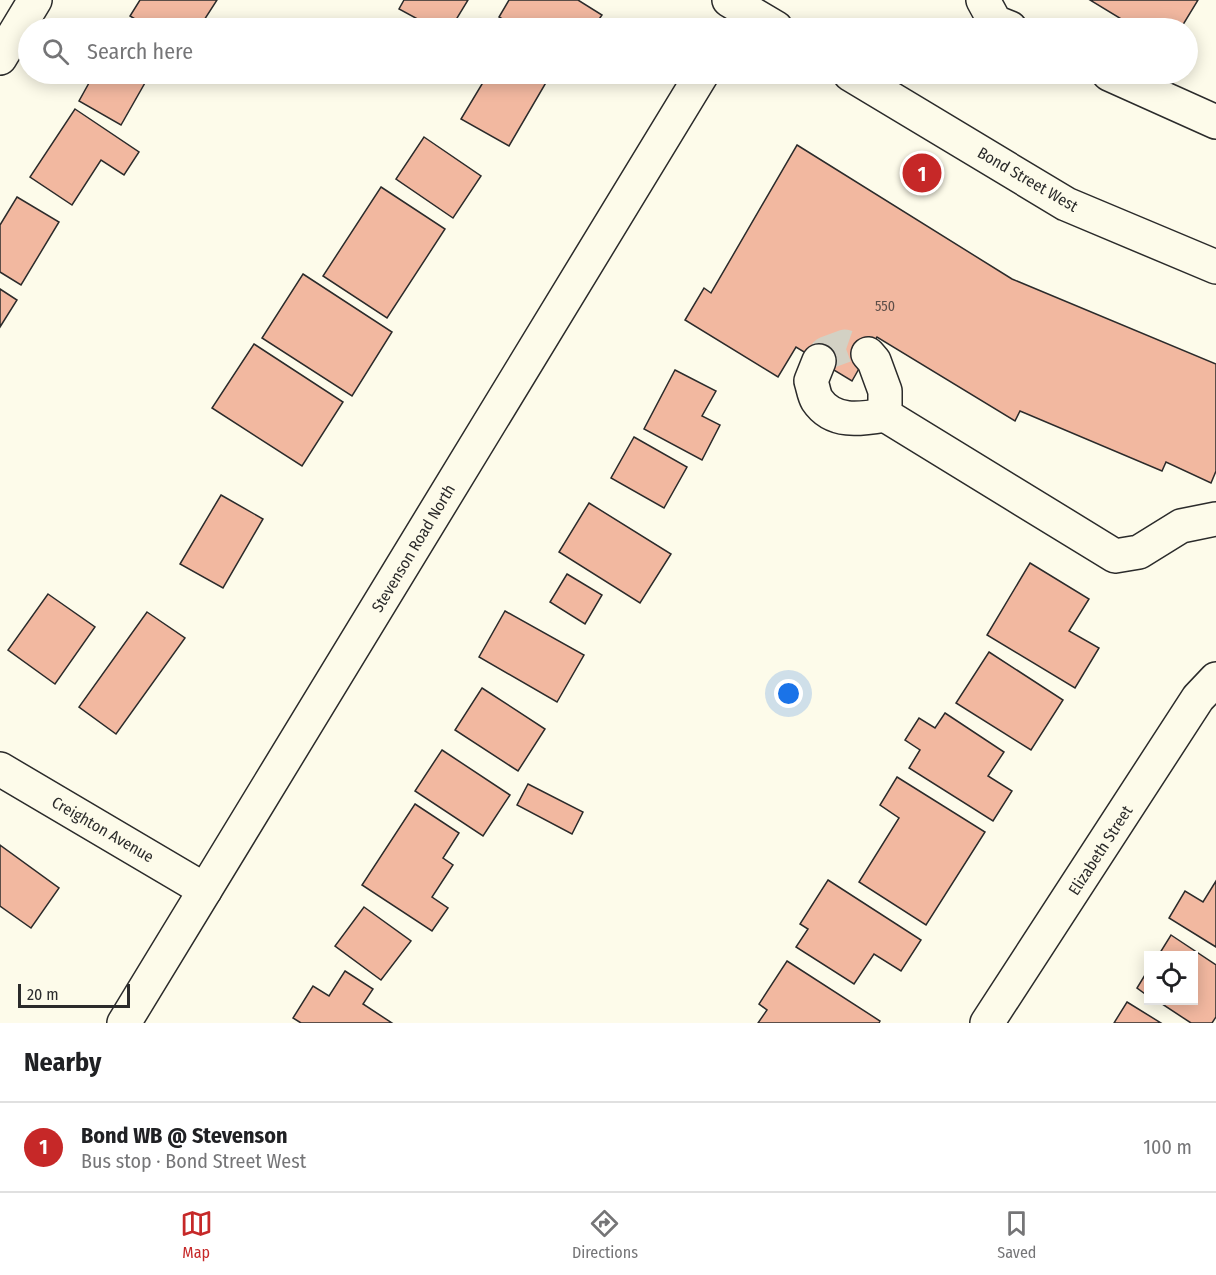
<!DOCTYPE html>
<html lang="en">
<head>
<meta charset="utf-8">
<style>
	:root { --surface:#fff; --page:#f6f6f6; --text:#202124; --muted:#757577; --line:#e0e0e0; --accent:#c62828 }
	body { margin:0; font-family:"Fira Sans Condensed",sans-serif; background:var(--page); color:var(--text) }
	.controls { position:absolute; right:18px; bottom:18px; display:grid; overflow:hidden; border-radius:0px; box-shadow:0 3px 15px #0003 }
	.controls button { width:54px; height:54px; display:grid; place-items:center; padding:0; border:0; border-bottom:2px solid var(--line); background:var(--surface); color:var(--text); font:30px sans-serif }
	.scale { position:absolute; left:18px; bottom:15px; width:112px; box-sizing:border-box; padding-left:6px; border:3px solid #2b2b2b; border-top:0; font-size:16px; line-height:21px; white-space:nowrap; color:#2b2b2b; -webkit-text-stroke:4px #fdfbea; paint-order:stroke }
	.you { position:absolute; left:789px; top:694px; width:21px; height:21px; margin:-15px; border:4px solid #fff; border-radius:50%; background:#1a73e8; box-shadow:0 0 0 9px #1a73e833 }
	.badge { display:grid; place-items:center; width:39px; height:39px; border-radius:50%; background:var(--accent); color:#fff; font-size:20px; font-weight:700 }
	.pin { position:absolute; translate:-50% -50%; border:3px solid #fff; box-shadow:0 2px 6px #0006 }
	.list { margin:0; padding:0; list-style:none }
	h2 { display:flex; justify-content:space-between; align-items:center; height:78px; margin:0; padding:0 24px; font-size:26px }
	h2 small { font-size:20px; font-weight:400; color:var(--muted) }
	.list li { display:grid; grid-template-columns:39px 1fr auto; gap:18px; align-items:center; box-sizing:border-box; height:90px; padding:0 24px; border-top:2px solid var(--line) }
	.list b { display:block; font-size:22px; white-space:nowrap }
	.list p { margin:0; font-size:20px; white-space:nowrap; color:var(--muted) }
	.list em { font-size:20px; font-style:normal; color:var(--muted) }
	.icon { flex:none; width:33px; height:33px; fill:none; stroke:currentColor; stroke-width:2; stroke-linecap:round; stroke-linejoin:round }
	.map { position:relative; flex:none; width:1216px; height:1023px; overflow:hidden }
	.search { position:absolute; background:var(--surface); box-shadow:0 3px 15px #0003; left:18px; right:18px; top:18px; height:66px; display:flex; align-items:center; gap:15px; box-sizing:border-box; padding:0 21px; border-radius:33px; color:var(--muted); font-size:22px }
	.sheet { height:168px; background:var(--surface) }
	nav { display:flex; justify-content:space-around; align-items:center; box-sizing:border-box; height:84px; border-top:2px solid var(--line); background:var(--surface); font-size:16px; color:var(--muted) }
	nav a { display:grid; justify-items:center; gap:3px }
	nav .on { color:var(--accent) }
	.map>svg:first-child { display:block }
	.building { fill:#f2b8a0; stroke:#2b2b2b; stroke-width:1.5 }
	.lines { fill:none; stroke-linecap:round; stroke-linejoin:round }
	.minor-tunnel { stroke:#d3d1c4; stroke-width:33; stroke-dasharray:33 16; stroke-linecap:butt }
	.minor-casing { stroke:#2b2b2b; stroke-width:36 }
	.major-casing { stroke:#2b2b2b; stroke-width:36 }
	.minor { stroke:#fdfbea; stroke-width:33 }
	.major { stroke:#fdfbea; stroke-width:33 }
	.labels { text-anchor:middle; stroke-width:4.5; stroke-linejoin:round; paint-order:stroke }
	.number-label { font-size:14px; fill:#5d4e48 }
	.street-label { font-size:16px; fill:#2b2b2b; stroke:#fdfbea }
</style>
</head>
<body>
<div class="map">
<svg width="1216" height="1023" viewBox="0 0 1216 1023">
	<rect width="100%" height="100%" fill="#fdfbea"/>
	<!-- building -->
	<g class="building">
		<polygon points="140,0 217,0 199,28 150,28 130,16"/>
		<polygon points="404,0 468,0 451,28 434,28 399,9"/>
		<polygon points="509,0 578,0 602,15 593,28 518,28 499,17"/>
		<polygon points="1090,0 1198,0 1181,28 1136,28"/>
		<polygon points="94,74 150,74 121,125 79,101"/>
		<polygon points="488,74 551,74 509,146 461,119"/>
		<polygon points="75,109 139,152 124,175 101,160 72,205 30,177"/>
		<polygon points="424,137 481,176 453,218 396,179"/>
		<polygon points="797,145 1012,279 1216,364 1216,471 1211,483 1166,462 1162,471 1020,411 1015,421 877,337 852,381 796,347 778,377 685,320 704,288 711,293"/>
		<polygon points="381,187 445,229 387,318 323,276"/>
		<polygon points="17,197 59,222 21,285 0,272 0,225"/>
		<polygon points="303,274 392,332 352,396 262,338"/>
		<polygon points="0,289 17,300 0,327"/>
		<polygon points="254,344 343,402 302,466 212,408"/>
		<polygon points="675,370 716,391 702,416 720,425 702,460 644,429"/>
		<polygon points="634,437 687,467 664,508 611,478"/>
		<polygon points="221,495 263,519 223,588 180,564"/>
		<polygon points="589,503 671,554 640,603 559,552"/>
		<polygon points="1030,563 1089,599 1069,631 1099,648 1075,688 987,635"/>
		<polygon points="567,574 602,595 585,624 550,602"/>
		<polygon points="48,594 95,627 55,684 8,650"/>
		<polygon points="505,611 584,655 557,702 479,657"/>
		<polygon points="147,612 185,638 116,734 79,707"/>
		<polygon points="989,652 1063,700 1031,750 956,703"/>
		<polygon points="482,688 545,729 518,771 455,730"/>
		<polygon points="945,713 1004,752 988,776 1012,791 993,821 909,768 920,750 905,740 919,718 935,728"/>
		<polygon points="442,750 510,795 483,836 415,791"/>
		<polygon points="897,777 985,832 926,925 859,882 899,818 880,805"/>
		<polygon points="528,784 583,812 572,834 517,805"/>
		<polygon points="415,804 459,833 443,858 453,865 432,897 448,908 432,931 362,885"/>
		<polygon points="0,845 59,888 31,928 0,906"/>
		<polygon points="828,880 921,940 901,971 874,954 854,984 796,947 808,929 800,924"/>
		<polygon points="1216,881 1216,947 1169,918 1185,891 1203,902"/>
		<polygon points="364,907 411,941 381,980 335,946"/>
		<polygon points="1171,935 1216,965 1216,1017 1212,1023 1191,1023 1156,1000 1194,1000 1194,956 1158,956"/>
		<polygon points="787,961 880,1021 879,1023 758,1023 767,1010 759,1004"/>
		<polygon points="1148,970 1148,996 1137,988"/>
		<polygon points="345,971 373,989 363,1004 392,1023 301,1023 293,1018 313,986 329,996"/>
		<polygon points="1127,1002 1161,1023 1114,1023"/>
	</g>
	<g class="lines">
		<!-- minor-tunnel -->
		<polyline class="minor-tunnel" points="819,361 826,353 845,346 868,354"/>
		<defs>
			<g id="minor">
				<polyline points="983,0 995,22 1010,28"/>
				<polyline points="0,58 35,0"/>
				<polyline points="1109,74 1216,122"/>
				<polyline points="868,354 874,361 885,391 885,415 1115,556 1139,552 1181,526 1216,519"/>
				<path d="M819,361L811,381C813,387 814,395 817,400C833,424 861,419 885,415"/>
				<polyline points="0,769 205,890"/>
				<polyline points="987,1023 1198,698 1216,679"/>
			</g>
			<g id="major">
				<polyline points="729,0 776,28"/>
				<polyline points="850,74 1066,204 1216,267"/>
				<polyline points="124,1023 702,74"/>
			</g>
		</defs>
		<!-- minor casing -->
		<use href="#minor" class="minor-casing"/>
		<!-- major casing -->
		<use href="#major" class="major-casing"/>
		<!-- minor -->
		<use href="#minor" class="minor"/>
		<!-- major -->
		<use href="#major" class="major"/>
	</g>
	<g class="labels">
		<!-- number labels -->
		<g class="number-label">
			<text x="885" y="311">550</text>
		</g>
		<!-- street labels -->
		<g class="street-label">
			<text transform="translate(1028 179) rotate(30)" y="6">Bond Street West</text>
			<text transform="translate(413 548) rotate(-59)" y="6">Stevenson Road North</text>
			<text transform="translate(103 829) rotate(30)" y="6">Creighton Avenue</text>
			<text transform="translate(1100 850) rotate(-57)" y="6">Elizabeth Street</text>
		</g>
	</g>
</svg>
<div class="controls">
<button><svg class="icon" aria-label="locate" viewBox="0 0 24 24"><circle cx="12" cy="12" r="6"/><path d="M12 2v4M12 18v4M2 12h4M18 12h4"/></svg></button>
</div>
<div class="scale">20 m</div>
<div class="you"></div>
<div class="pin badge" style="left:922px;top:173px">1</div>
<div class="search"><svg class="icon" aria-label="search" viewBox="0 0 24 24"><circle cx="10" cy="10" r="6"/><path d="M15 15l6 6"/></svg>Search here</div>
</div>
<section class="sheet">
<h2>Nearby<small></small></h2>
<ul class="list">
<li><span class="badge">1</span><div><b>Bond WB @ Stevenson</b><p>Bus stop · Bond Street West</p></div><em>100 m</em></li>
</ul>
</section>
<nav>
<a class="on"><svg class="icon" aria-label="map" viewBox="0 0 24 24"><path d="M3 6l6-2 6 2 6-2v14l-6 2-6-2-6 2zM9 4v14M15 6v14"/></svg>Map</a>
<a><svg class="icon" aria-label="directions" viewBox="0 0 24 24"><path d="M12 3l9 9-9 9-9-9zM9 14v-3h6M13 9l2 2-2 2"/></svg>Directions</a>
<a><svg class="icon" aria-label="saved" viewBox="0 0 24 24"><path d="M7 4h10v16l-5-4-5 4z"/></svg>Saved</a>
</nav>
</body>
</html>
